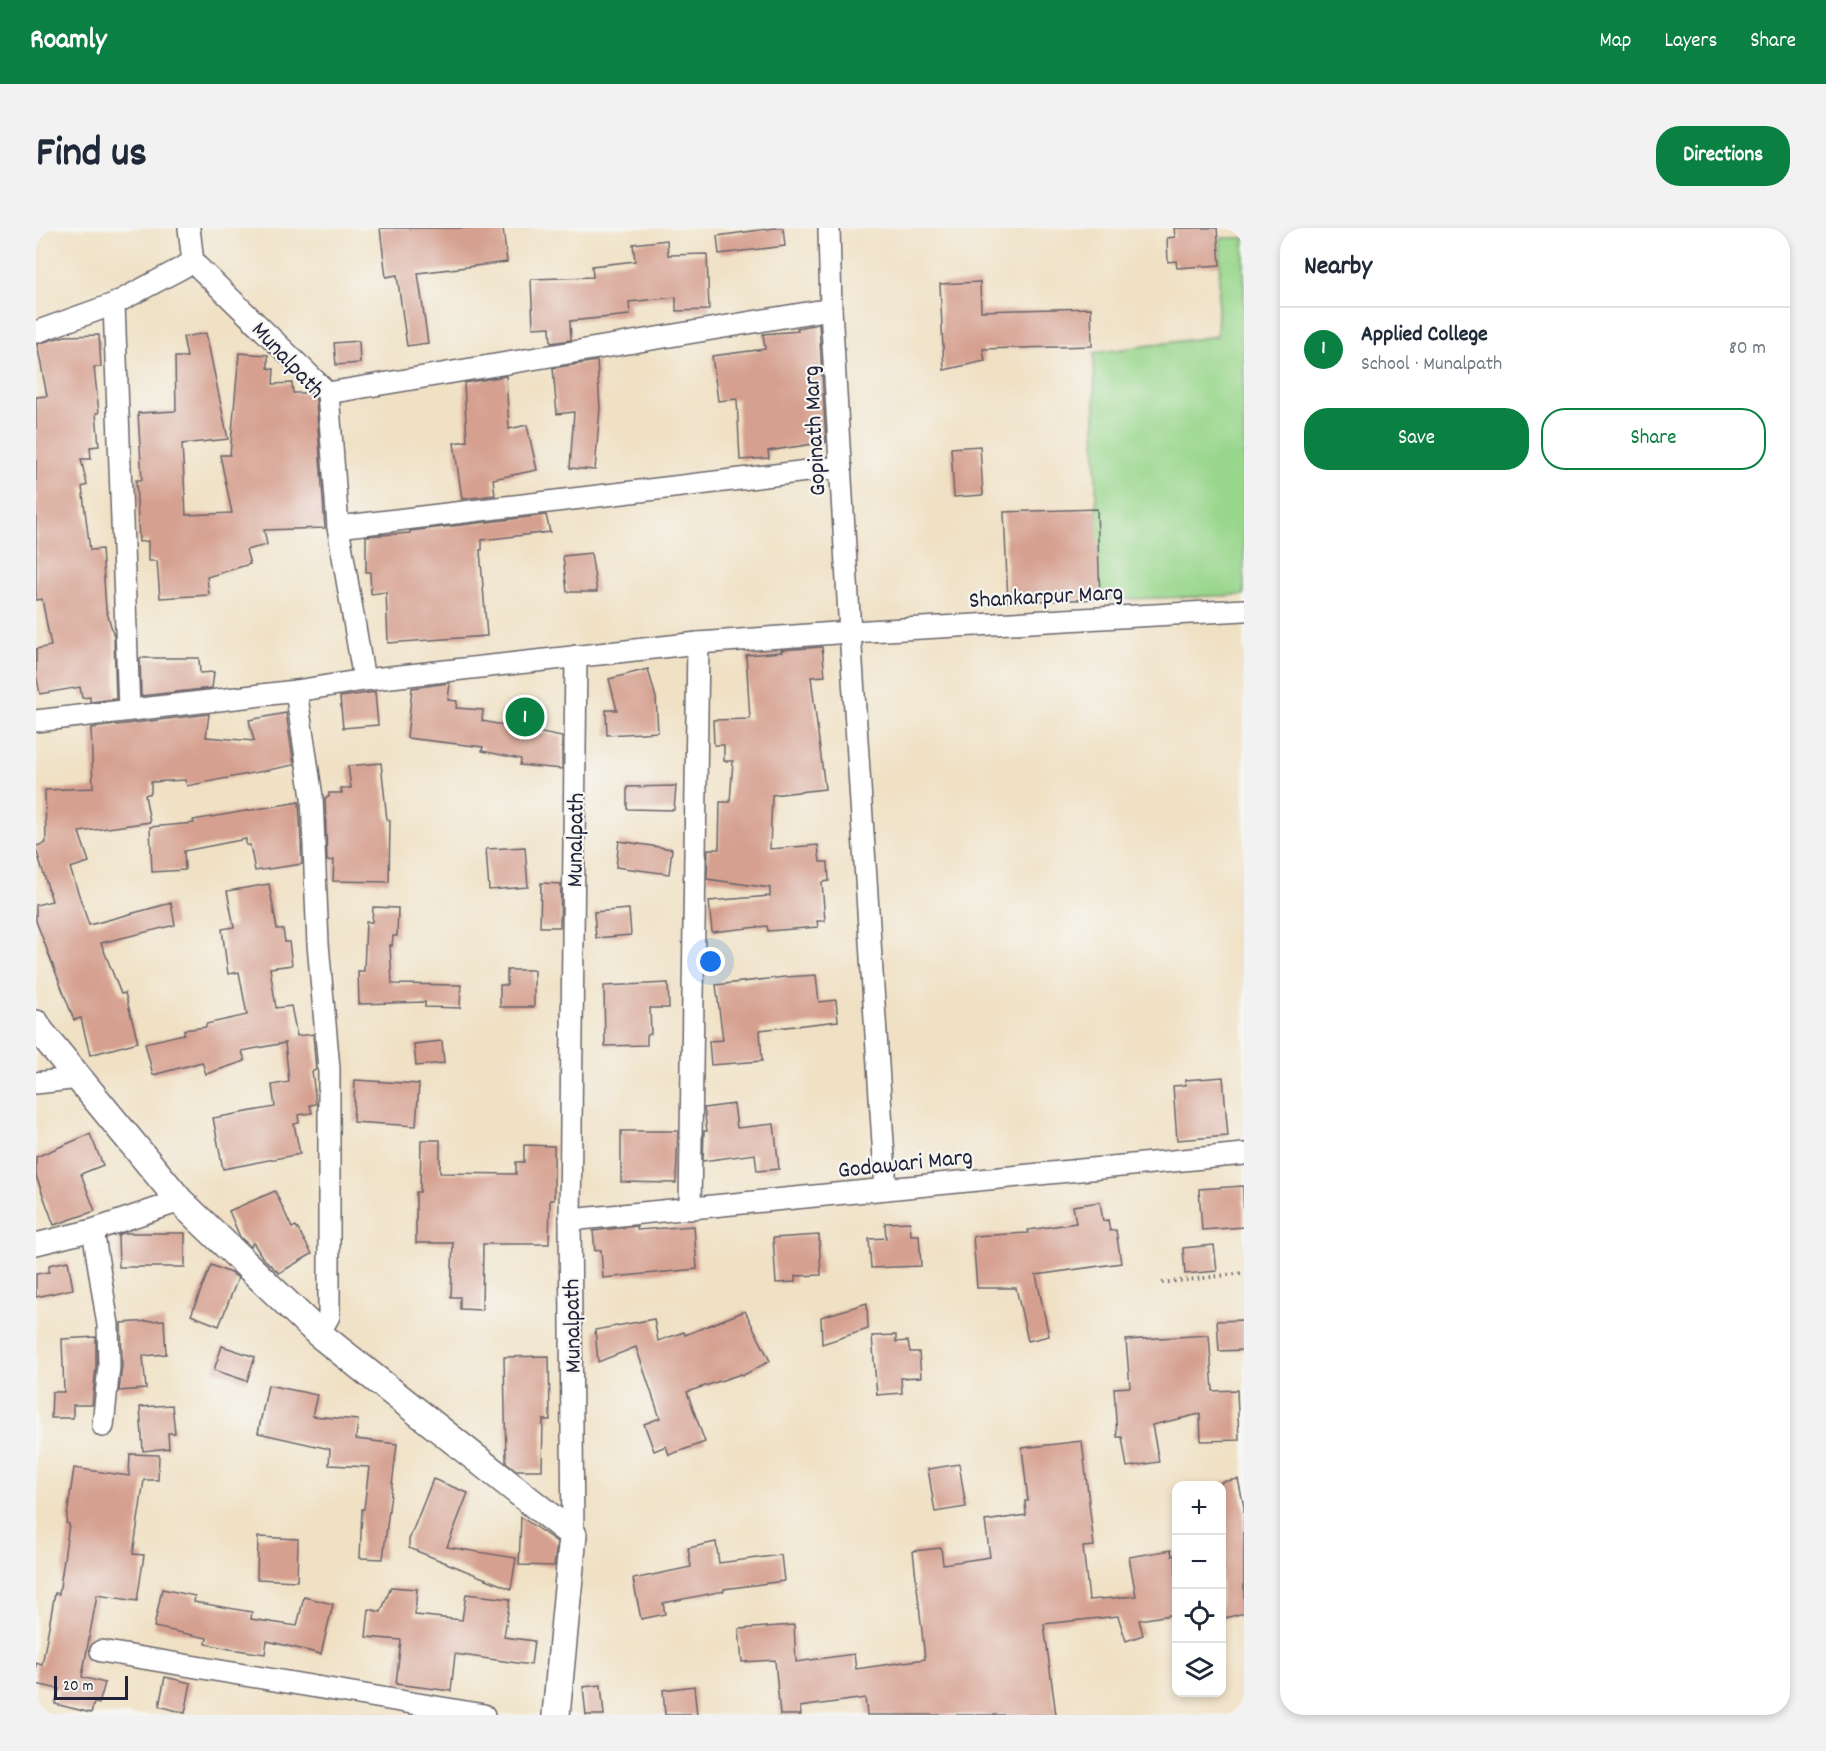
<!DOCTYPE html>
<html lang="en">
<head>
<meta charset="utf-8">
<style>
	:root { --surface:#fff; --page:#f2f2f3; --text:#1f2937; --muted:#747a83; --line:#e0e1e3; --accent:#0b8043 }
	body { margin:0; font-family:Dekko,sans-serif; background:var(--page); color:var(--text) }
	.controls { position:absolute; right:18px; bottom:18px; display:grid; overflow:hidden; border-radius:12px; box-shadow:0 3px 9px #0003 }
	.controls button { width:54px; height:54px; display:grid; place-items:center; padding:0; border:0; border-bottom:2px solid var(--line); background:var(--surface); color:var(--text); font:30px sans-serif }
	.scale { position:absolute; left:18px; bottom:15px; width:74px; box-sizing:border-box; padding-left:6px; border:3px solid #22223b; border-top:0; font-size:16px; line-height:21px; white-space:nowrap; color:#22223b; -webkit-text-stroke:4px #f6f6f2; paint-order:stroke }
	.you { position:absolute; left:675px; top:734px; width:21px; height:21px; margin:-15px; border:4px solid #fff; border-radius:50%; background:#1a73e8; box-shadow:0 0 0 9px #1a73e833 }
	.badge { display:grid; place-items:center; width:39px; height:39px; border-radius:50%; background:var(--accent); color:#fff; font-size:20px; font-weight:700 }
	.pin { position:absolute; translate:-50% -50%; border:3px solid #fff; box-shadow:0 2px 6px #0006 }
	.list { margin:0; padding:0; list-style:none }
	h2 { display:flex; justify-content:space-between; align-items:center; height:78px; margin:0; padding:0 24px; font-size:26px }
	h2 small { font-size:20px; font-weight:400; color:var(--muted) }
	.list li { display:grid; grid-template-columns:39px 1fr auto; gap:18px; align-items:center; box-sizing:border-box; height:84px; padding:0 24px; border-top:2px solid var(--line) }
	.list b { display:block; font-size:22px; white-space:nowrap }
	.list p { margin:0; font-size:20px; white-space:nowrap; color:var(--muted) }
	.list em { font-size:20px; font-style:normal; color:var(--muted) }
	.actions { display:flex; gap:12px; padding:18px 24px }
	.actions a { flex:1; padding:14px 0; border:2px solid var(--accent); border-radius:24px; text-align:center; font-size:21px; color:var(--accent) }
	.actions .main { background:var(--accent); color:#fff }
	.icon { flex:none; width:33px; height:33px; fill:none; stroke:currentColor; stroke-width:2; stroke-linecap:round; stroke-linejoin:round }
	.map { position:relative; flex:none; width:1208px; height:1487px; overflow:hidden; border-radius:24px }
	header { display:flex; align-items:center; gap:36px; box-sizing:border-box; height:84px; padding:0 30px; background:var(--accent); color:#fff }
	header strong { font-size:28px }
	nav { display:flex; gap:33px; margin-inline-start:auto; font-size:21px }
	.intro { display:flex; align-items:center; justify-content:space-between; box-sizing:border-box; height:144px; padding:0 36px }
	h1 { margin:0; font-size:42px }
	.button { padding:15px 27px; border-radius:24px; background:var(--accent); color:#fff; font-size:21px; font-weight:700 }
	main { display:flex; gap:36px; padding:0 36px }
	aside { flex:1; background:var(--surface); border-radius:24px; box-shadow:0 3px 9px #0003 }
	.map>svg:first-child { display:block }
	.green { fill:#98d68b; stroke:#5d7c63; stroke-width:1.5 }
	.building { fill:#d6a090 }
	.lines { fill:none; stroke-linecap:round; stroke-linejoin:round }
	.minor-casing { stroke:#6a656b; stroke-width:24 }
	.tertiary-casing { stroke:#6a656b; stroke-width:30 }
	.path { stroke:#6a656b; stroke-width:4; stroke-dasharray:1.5 4.5; stroke-linecap:butt }
	.minor { stroke:#fff; stroke-width:21 }
	.tertiary { stroke:#fff; stroke-width:27 }
	.labels { text-anchor:middle; stroke-width:4.5; stroke-linejoin:round; paint-order:stroke }
	.street-label { font-size:24px; fill:#22223b; stroke:#f6f6f2 }
</style>
</head>
<body>
<header>
<strong>Roamly</strong>
<nav><a>Map</a><a>Layers</a><a>Share</a></nav>
</header>
<div class="intro"><h1>Find us</h1><a class="button">Directions</a></div>
<main>
<div class="map">
<svg width="1208" height="1487" viewBox="0 0 1208 1487">
	<rect width="100%" height="100%" fill="#f6f6f2"/>
	<filter id="ink" filterUnits="userSpaceOnUse"><feTurbulence type="fractalNoise" baseFrequency=".0167" numOctaves="2"/><feDisplacementMap in="SourceGraphic" scale="12" xChannelSelector="R" yChannelSelector="G"/><feConvolveMatrix kernelMatrix="1 2 1 2 8 2 1 2 1" color-interpolation-filters="sRGB"/></filter>
	<filter id="wash" filterUnits="userSpaceOnUse"><feTurbulence type="fractalNoise" baseFrequency=".008" numOctaves="4" result="noise"/><feDisplacementMap in="SourceGraphic" scale="24" xChannelSelector="R" yChannelSelector="G"/><feGaussianBlur stdDeviation="1.35" result="paint"/><feColorMatrix in="noise" values="0 0 0 0 0 0 0 0 0 0 0 0 0 0 0 0 0 1.4 0 .05"/><feComposite in="paint" operator="in"/></filter>
	<g filter="url(#wash)">
		<rect width="100%" height="100%" fill="#f0e1c5"/>
		<!-- green -->
		<polygon class="green" points="1185,10 1208,10 1208,367 1062,372 1058,125 1181,108"/>
		<g id="blocks">
			<!-- building -->
			<g class="building">
				<polygon points="344,0 467,0 471,34 382,45 392,115 371,118 361,47 350,49"/>
				<polygon points="739,0 747,0 749,18 683,26 681,8"/>
				<polygon points="1138,0 1181,0 1184,37 1141,40 1140,33 1132,34 1131,10 1139,9"/>
				<polygon points="631,12 632,27 671,26 673,82 640,83 640,69 593,74 594,87 534,93 535,112 515,115 514,99 497,100 495,51 557,49 556,38 599,33 597,16"/>
				<polygon points="944,54 945,83 1055,80 1056,118 947,121 949,133 908,142 904,56"/>
				<polygon points="783,96 790,214 732,223 733,230 704,232 701,171 682,173 676,128 729,121 727,106 762,103 761,100"/>
				<polygon points="170,105 192,211 146,216 150,287 196,285 184,227 194,227 203,125 232,127 232,140 238,141 237,156 256,155 257,165 274,165 280,171 289,300 228,302 231,317 210,322 214,336 171,349 173,367 124,370 121,333 112,333 112,313 103,314 100,252 106,252 102,185 140,183 139,129 151,129 147,109"/>
				<polygon points="63,107 65,139 58,139 63,185 60,185 63,218 54,219 55,231 45,231 51,257 46,259 54,322 66,321 70,381 78,408 80,471 54,474 54,469 46,470 44,459 4,466 0,446 0,421 15,418 6,371 0,372 0,169 11,168 1,116 29,108"/>
				<polygon points="323,113 324,135 300,137 298,115"/>
				<polygon points="561,133 564,180 559,242 534,240 538,184 521,186 517,140"/>
				<polygon points="470,148 473,201 491,197 501,242 457,251 459,267 426,271 418,215 431,213 428,155"/>
				<polygon points="944,218 947,267 918,269 915,220"/>
				<polygon points="1061,281 1064,371 972,374 968,284"/>
				<polygon points="510,287 514,304 446,312 446,322 444,322 451,408 352,415 350,364 335,366 334,344 330,344 330,308 374,305 374,303"/>
				<polygon points="555,325 561,364 531,364 527,328"/>
				<polygon points="786,419 789,448 775,449 789,561 736,567 734,621 782,617 784,634 792,634 793,653 786,654 789,693 781,693 782,699 732,703 731,698 676,704 673,673 734,668 734,660 671,651 672,621 683,621 684,574 694,574 697,533 688,533 688,517 678,517 677,492 714,491 710,427 746,424 745,422"/>
				<polygon points="104,430 163,430 164,445 178,444 176,460 105,468"/>
				<polygon points="612,441 620,470 622,504 571,507 570,482 581,482 573,451"/>
				<polygon points="414,455 412,472 421,473 420,480 447,482 446,493 526,509 526,541 484,537 485,531 446,523 447,519 371,510 376,460"/>
				<polygon points="339,464 342,497 307,500 304,469"/>
				<polygon points="250,485 258,537 151,558 149,552 115,554 115,565 109,567 114,594 43,604 53,634 34,640 53,697 135,675 139,697 65,715 85,766 89,765 102,814 54,827 45,790 38,792 0,693 0,677 16,673 0,621 0,618 10,615 9,562 57,560 55,500 173,486 170,509 218,513 213,492"/>
				<polygon points="345,535 351,592 354,592 353,654 297,653 298,632 291,633 289,570 293,569 293,565 306,565 305,560 315,560 312,538"/>
				<polygon points="640,558 638,582 591,581 591,559"/>
				<polygon points="263,574 266,636 219,643 214,617 210,617 210,611 148,623 149,642 116,644 114,599 158,595 157,592"/>
				<polygon points="583,613 636,621 633,646 580,639"/>
				<polygon points="489,619 492,659 453,662 450,621"/>
				<polygon points="505,655 525,656 524,699 504,699"/>
				<polygon points="233,656 241,701 247,701 249,714 253,714 256,737 234,740 240,780 255,778 261,808 277,806 280,842 276,843 280,876 274,877 276,885 262,887 263,895 258,896 264,926 187,941 177,890 239,879 236,857 253,854 249,815 206,823 209,833 170,846 166,834 117,847 109,815 148,806 148,802 170,799 170,796 211,787 203,744 192,746 186,701 198,699 191,663"/>
				<polygon points="337,679 362,680 361,708 357,708 356,718 354,717 356,756 425,757 424,780 389,779 389,774 323,776 322,743 328,743 330,694 336,694"/>
				<polygon points="593,681 595,707 560,710 558,684"/>
				<polygon points="471,742 498,742 498,779 464,779 464,757 471,757"/>
				<polygon points="780,747 783,774 800,772 802,793 724,802 726,833 675,837 673,813 687,812 680,757 749,749"/>
				<polygon points="632,755 633,780 614,780 615,806 611,807 611,817 569,818 568,758"/>
				<polygon points="406,813 408,835 380,838 378,816"/>
				<polygon points="1187,849 1192,908 1141,912 1137,858 1150,857 1149,852"/>
				<polygon points="319,852 383,856 380,898 317,894"/>
				<polygon points="698,876 701,900 738,896 743,941 721,943 719,926 667,933 668,903 671,903 668,880"/>
				<polygon points="585,903 642,903 640,955 585,954"/>
				<polygon points="54,906 67,937 45,946 59,983 18,997 0,948 0,929"/>
				<polygon points="385,912 404,912 404,945 480,946 480,934 488,934 488,917 518,918 518,972 514,972 513,1016 447,1016 446,1082 424,1081 424,1069 415,1069 417,1015 380,1015 380,964 384,964"/>
				<polygon points="1207,958 1208,999 1166,1002 1163,961"/>
				<polygon points="239,963 256,1000 260,998 276,1026 243,1045 226,1029 217,1014 215,1019 204,1009 193,983"/>
				<polygon points="1064,974 1067,993 1072,992 1074,1003 1080,1002 1085,1035 1000,1047 1013,1108 992,1113 980,1060 941,1060 937,1008 993,1005 992,1002 1040,995 1037,978"/>
				<polygon points="874,994 875,1007 883,1007 885,1038 835,1040 833,1011 850,1010 849,995"/>
				<polygon points="601,998 601,1002 658,998 661,1041 567,1050 565,1022 559,1023 557,1003"/>
				<polygon points="87,1005 149,1005 149,1039 83,1039 82,1007"/>
				<polygon points="783,1007 785,1047 759,1048 759,1054 740,1055 737,1010"/>
				<polygon points="1178,1017 1181,1043 1149,1046 1147,1020"/>
				<polygon points="32,1033 37,1061 0,1069 0,1046 13,1044 13,1037"/>
				<polygon points="175,1037 197,1046 202,1050 183,1098 155,1087"/>
				<polygon points="831,1075 832,1101 786,1116 785,1089"/>
				<polygon points="709,1083 734,1133 706,1148 705,1146 651,1164 669,1214 633,1227 630,1218 618,1223 608,1196 624,1190 600,1119 562,1134 559,1102 618,1091 622,1113 648,1104 649,1107"/>
				<polygon points="128,1092 130,1126 107,1128 110,1161 83,1163 86,1138 85,1095"/>
				<polygon points="1208,1092 1208,1122 1183,1123 1181,1093"/>
				<polygon points="860,1107 860,1114 872,1113 874,1124 883,1124 885,1149 865,1150 866,1165 841,1167 836,1108"/>
				<polygon points="1173,1107 1177,1163 1201,1162 1203,1212 1165,1213 1164,1186 1116,1197 1123,1234 1091,1239 1086,1209 1081,1209 1078,1160 1094,1159 1090,1112"/>
				<polygon points="60,1109 60,1138 56,1177 37,1177 37,1190 15,1190 16,1164 28,1164 26,1111"/>
				<polygon points="186,1118 219,1129 211,1153 178,1142"/>
				<polygon points="513,1128 514,1192 507,1192 506,1242 480,1242 470,1234 468,1129"/>
				<polygon points="232,1157 281,1167 276,1188 322,1192 320,1211 361,1216 347,1331 324,1330 326,1281 328,1281 333,1239 293,1237 294,1221 222,1205"/>
				<polygon points="136,1177 139,1205 132,1205 133,1220 107,1223 104,1179"/>
				<polygon points="1046,1213 1058,1318 1047,1319 1053,1372 1100,1368 1093,1329 1135,1322 1136,1328 1140,1327 1140,1386 1103,1392 1107,1407 1090,1413 1082,1388 1008,1396 1020,1487 831,1487 829,1470 764,1479 765,1487 744,1487 739,1432 706,1434 703,1401 758,1397 760,1434 818,1426 820,1441 889,1431 877,1323 905,1320 907,1336 954,1329 949,1293 990,1287 989,1273 992,1273 986,1220"/>
				<polygon points="94,1226 123,1227 122,1252 108,1252 97,1326 108,1327 101,1373 61,1367 46,1449 69,1455 63,1476 58,1475 55,1485 19,1476 23,1461 0,1456 0,1435 6,1437 19,1365 23,1366 33,1296 30,1295 38,1240 93,1248"/>
				<polygon points="923,1236 930,1279 899,1284 892,1241"/>
				<polygon points="397,1251 432,1265 411,1319 480,1330 475,1361 373,1320 373,1312"/>
				<polygon points="1202,1251 1208,1279 1208,1385 1185,1391 1185,1254"/>
				<polygon points="485,1289 521,1314 518,1338 483,1337"/>
				<polygon points="222,1309 262,1311 261,1353 221,1351"/>
				<polygon points="680,1314 683,1335 745,1327 748,1353 688,1361 688,1363 627,1375 629,1386 605,1391 597,1351 655,1339 652,1320"/>
				<polygon points="355,1359 381,1361 379,1387 426,1392 430,1366 474,1371 468,1409 498,1413 495,1437 419,1426 415,1463 360,1456 365,1412 330,1409 333,1381 345,1384"/>
				<polygon points="126,1361 159,1368 158,1374 216,1384 215,1391 261,1398 268,1369 297,1376 285,1426 231,1413 229,1426 194,1421 170,1416 171,1410 118,1399"/>
				<polygon points="129,1449 155,1455 149,1485 123,1478"/>
				<polygon points="565,1457 568,1487 550,1487 547,1459"/>
				<polygon points="658,1458 661,1487 629,1487 627,1462"/>
			</g>
		</g>
	</g>
	<g filter="url(#ink)">
		<use href="#blocks" fill-opacity="0" stroke="#6a656b" stroke-width="1.5"/>
		<g class="lines">
			<defs>
				<g id="minor">
					<polyline points="793,0 795,81 814,404 850,961"/>
					<polyline points="157,34 292,165 302,299 328,452"/>
					<polyline points="78,76 93,482"/>
					<polyline points="0,104 78,76 157,34 153,0"/>
					<polyline points="292,165 795,81"/>
					<polyline points="302,299 805,239"/>
					<polyline points="260,463 276,569 282,716 293,841 293,1088 283,1106"/>
					<polyline points="0,493 260,463 328,452 662,415 814,404 1208,382"/>
					<polyline points="0,855 43,850"/>
					<polyline points="654,981 662,415"/>
					<polyline points="534,992 1208,926"/>
					<polyline points="57,1002 72,1097 73,1138 67,1198"/>
					<polyline points="0,1016 57,1002 144,973"/>
					<polyline points="537,1307 534,992 540,428"/>
					<polyline points="65,1423 448,1487"/>
				</g>
				<polyline id="tertiary" points="0,796 4,803 144,973 283,1106 537,1307 520,1487"/>
			</defs>
			<!-- minor casing -->
			<use href="#minor" class="minor-casing"/>
			<!-- tertiary casing -->
			<use href="#tertiary" class="tertiary-casing"/>
			<!-- path -->
			<polyline class="path" points="1126,1055 1208,1045"/>
			<!-- minor -->
			<use href="#minor" class="minor"/>
			<!-- tertiary -->
			<use href="#tertiary" class="tertiary"/>
		</g>
	</g>
	<g class="labels">
		<!-- street labels -->
		<g class="street-label">
			<text transform="translate(253 131) rotate(47)" y="8">Munalpath</text>
			<text transform="translate(777 203) rotate(-93)" y="8">Gopinath Marg</text>
			<text transform="translate(1010 367) rotate(-3)" y="8">Shankarpur Marg</text>
			<text transform="translate(538 612) rotate(-89)" y="8">Munalpath</text>
			<text transform="translate(869 934) rotate(-6)" y="8">Godawari Marg</text>
			<text transform="translate(535 1098) rotate(-91)" y="8">Munalpath</text>
		</g>
	</g>
</svg>
<div class="controls">
<button>+</button>
<button>−</button>
<button><svg class="icon" aria-label="locate" viewBox="0 0 24 24"><circle cx="12" cy="12" r="6"/><path d="M12 2v4M12 18v4M2 12h4M18 12h4"/></svg></button>
<button><svg class="icon" aria-label="layers" viewBox="0 0 24 24"><path d="M12 4l9 5-9 5-9-5zM3 14l9 5 9-5"/></svg></button>
</div>
<div class="scale">20 m</div>
<div class="you"></div>
<div class="pin badge" style="left:489px;top:489px">1</div>
</div>
<aside>
<h2>Nearby<small></small></h2>
<ul class="list">
<li><span class="badge">1</span><div><b>Applied College</b><p>School · Munalpath</p></div><em>80 m</em></li>
</ul>
<div class="actions"><a class="main">Save</a><a>Share</a></div>
</aside>
</main>
</body>
</html>
